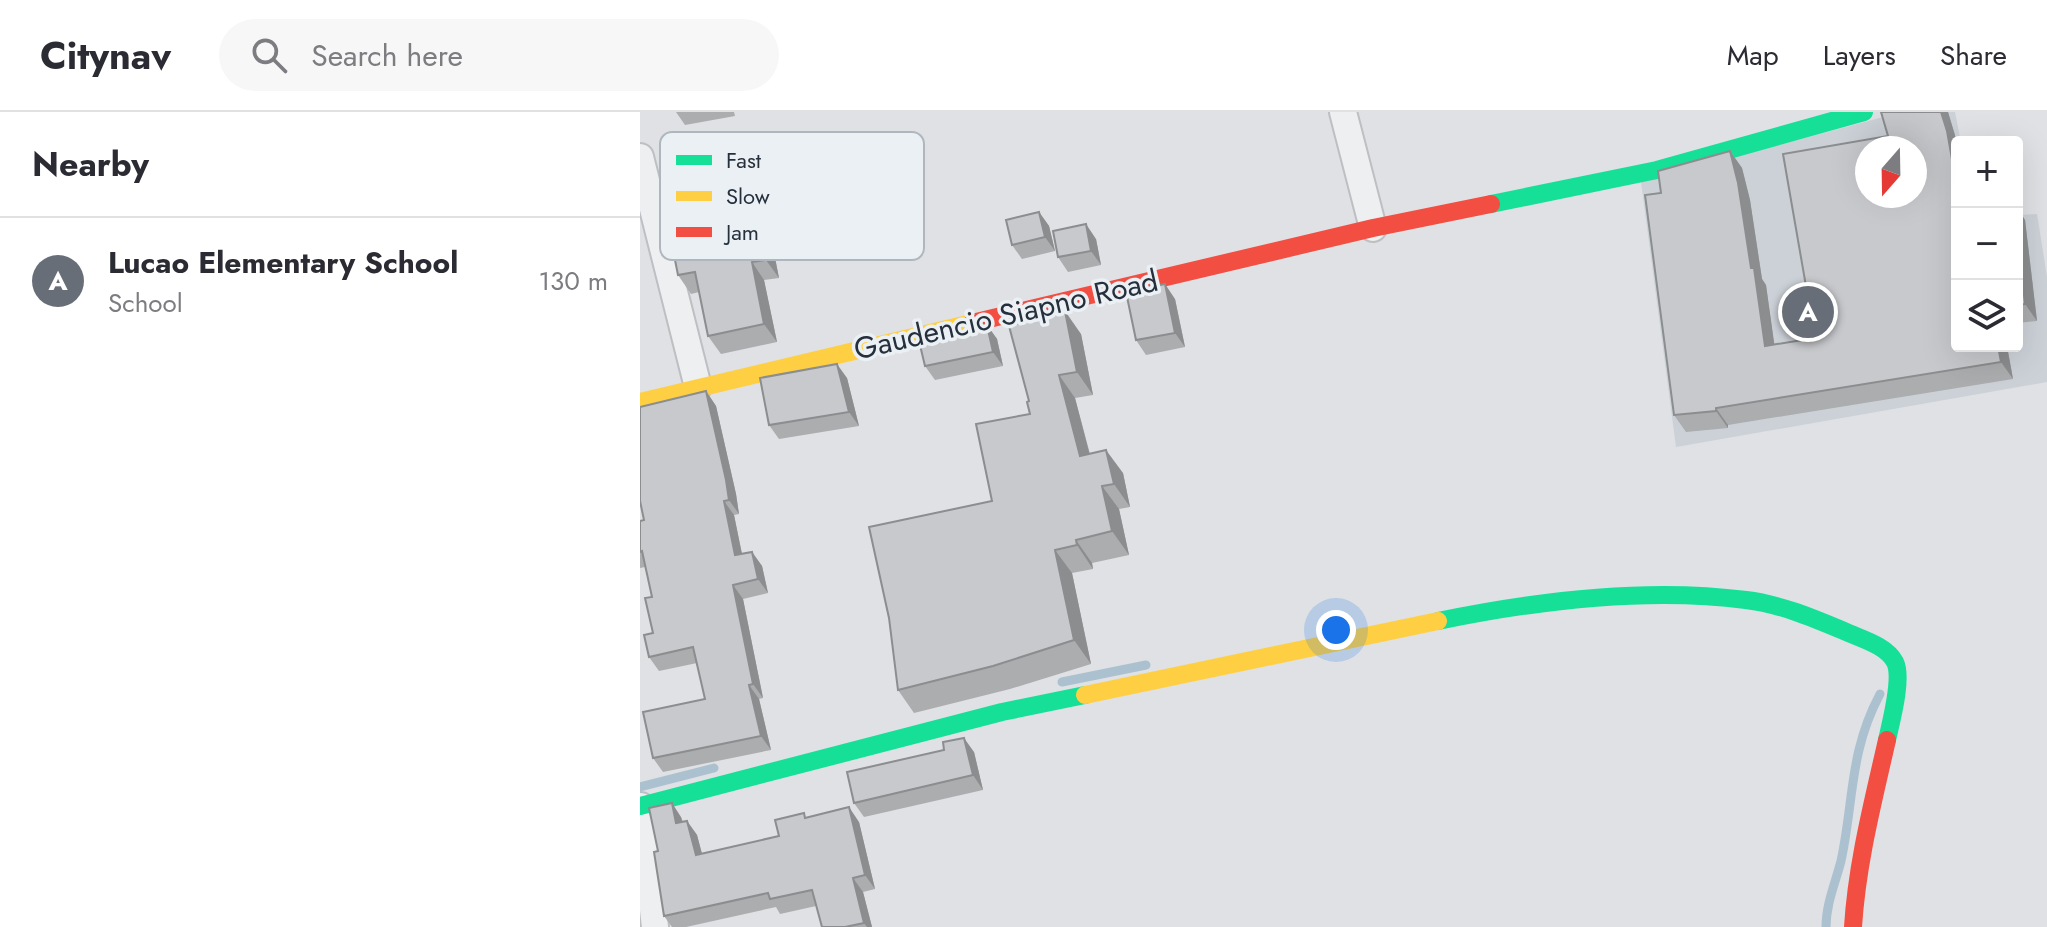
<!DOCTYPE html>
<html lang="en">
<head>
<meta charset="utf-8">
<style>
	:root { --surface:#fff; --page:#f7f7f7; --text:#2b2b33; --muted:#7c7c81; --line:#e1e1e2; --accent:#676e77 }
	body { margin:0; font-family:Jost,sans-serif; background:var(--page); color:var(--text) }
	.controls { position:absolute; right:24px; top:24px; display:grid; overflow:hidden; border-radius:8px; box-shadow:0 8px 32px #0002 }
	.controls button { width:72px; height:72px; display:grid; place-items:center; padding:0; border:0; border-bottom:2px solid var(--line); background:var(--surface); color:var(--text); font:40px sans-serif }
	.compass { position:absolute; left:1215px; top:24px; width:72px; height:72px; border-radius:50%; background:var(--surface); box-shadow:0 8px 32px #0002; rotate:200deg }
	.you { position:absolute; left:696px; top:518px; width:28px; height:28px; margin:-20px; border:6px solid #fff; border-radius:50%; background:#1a73e8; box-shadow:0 0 0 12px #1a73e833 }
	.badge { display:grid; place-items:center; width:52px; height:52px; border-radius:50%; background:var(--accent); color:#fff; font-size:26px; font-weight:700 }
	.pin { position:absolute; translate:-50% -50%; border:4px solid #fff; box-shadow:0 2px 8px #0006 }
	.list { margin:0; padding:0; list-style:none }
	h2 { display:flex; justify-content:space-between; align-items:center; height:104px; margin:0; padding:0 32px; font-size:34px }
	h2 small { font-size:26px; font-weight:400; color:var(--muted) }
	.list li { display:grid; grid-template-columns:52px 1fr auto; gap:24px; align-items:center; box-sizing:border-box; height:128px; padding:0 32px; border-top:2px solid var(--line) }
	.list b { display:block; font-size:30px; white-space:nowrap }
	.list p { margin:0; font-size:26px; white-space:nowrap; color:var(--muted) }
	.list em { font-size:26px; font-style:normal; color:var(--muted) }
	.icon { flex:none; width:44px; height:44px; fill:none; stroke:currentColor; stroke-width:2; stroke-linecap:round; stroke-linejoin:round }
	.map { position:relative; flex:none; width:1407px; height:815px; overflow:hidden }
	header { display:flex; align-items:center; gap:48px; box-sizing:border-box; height:112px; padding:0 40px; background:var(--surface); border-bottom:2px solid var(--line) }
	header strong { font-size:38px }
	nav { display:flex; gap:44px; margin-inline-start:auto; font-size:28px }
	.search { width:560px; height:72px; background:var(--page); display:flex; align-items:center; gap:20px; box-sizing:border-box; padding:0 28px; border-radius:44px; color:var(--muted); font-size:30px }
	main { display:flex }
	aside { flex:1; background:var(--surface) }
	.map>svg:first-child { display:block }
	.built { fill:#ccd1d8; fill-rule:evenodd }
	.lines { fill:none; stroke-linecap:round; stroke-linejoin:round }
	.stream { stroke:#acc1d0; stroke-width:9 }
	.street-casing { stroke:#bdbfc2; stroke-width:30 }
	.street { stroke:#eeeff1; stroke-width:26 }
	.fast { stroke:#16e098; stroke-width:18 }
	.slow { stroke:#ffcf43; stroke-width:18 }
	.jam { stroke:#f24e42; stroke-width:18 }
	.wall { fill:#abadaf }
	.shaded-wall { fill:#8b8d8f }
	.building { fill:#c7c9cc; stroke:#8b8d8f; stroke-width:2; fill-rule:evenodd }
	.labels { text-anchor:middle; stroke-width:7; stroke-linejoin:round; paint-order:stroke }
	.street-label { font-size:30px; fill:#26303d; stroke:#ebf0f4 }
	.key { fill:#ebf0f4; stroke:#b0b6bd; stroke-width:2 }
	.key-label { font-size:22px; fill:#26303d }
</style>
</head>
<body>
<header>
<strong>Citynav</strong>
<div class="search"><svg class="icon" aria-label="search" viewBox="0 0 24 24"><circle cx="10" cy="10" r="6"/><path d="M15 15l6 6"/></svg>Search here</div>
<nav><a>Map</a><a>Layers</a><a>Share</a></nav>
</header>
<main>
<aside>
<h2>Nearby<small></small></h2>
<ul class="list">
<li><span class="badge">A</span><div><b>Lucao Elementary School</b><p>School</p></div><em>130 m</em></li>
</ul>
</aside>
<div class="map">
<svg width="1407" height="815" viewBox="0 0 1407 815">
	<rect width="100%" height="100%" fill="#dfe1e4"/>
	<!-- built -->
	<path class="built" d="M1262,0H1315L1321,30H1317V234H1377V103L1397,102L1407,165V270L1036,335L1001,70ZM1227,36H1275V84H1227Z"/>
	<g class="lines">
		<!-- stream -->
		<g class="stream">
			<polyline points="422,570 506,553"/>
			<polyline points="0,675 74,656"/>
			<path d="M1186,815C1186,792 1195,772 1201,749C1214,689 1209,640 1240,582"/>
		</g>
		<defs>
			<g id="street">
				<polyline points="703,0 733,116"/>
				<polyline points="0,45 58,275"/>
				<polyline points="1,694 15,815"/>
			</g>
		</defs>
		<!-- street casing -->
		<use href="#street" class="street-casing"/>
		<!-- street -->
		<use href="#street" class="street"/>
		<!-- fast -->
		<g class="fast">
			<polyline points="851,92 1017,58 1224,0"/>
			<path d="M798,509C895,489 1008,475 1106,488C1140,492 1173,506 1204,519C1221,527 1246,533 1255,550C1263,566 1251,610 1247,628"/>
			<polyline points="0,694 362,600 445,583"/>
		</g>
		<!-- slow -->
		<g class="slow">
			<polyline points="0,290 332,211"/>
			<polyline points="445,583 798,509"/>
		</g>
		<!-- jam -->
		<g class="jam">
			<polyline points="332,211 733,116 851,92"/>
			<path d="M1213,815C1217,751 1233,690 1247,628"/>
		</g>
	</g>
	<!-- wall -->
	<g class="wall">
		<polygon points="36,0 94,0 95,4 45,13"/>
		<polygon points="1308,0 1317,30 1317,234 1367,234 1373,267 1088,313 1088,316 1046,320 1034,303 1021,81 1090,39 1102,56 1110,88 1122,167 1126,173 1134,232 1175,226 1248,24"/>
		<polygon points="113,82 126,100 139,166 124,168 137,230 81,242 68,224 59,180 51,182 38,163"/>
		<polygon points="1377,96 1385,108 1397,209 1377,211"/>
		<polygon points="399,100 409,114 415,139 382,147 372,133"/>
		<polygon points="456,127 461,153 428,160 418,145"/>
		<polygon points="535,187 545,235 506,243 496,228"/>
		<polygon points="347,213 357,227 363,254 295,268 285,254"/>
		<polygon points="441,222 453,283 435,286 450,342 483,361 490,395 479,397 489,443 452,451 453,457 432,461 451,552 370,577 274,601 258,578 352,389 390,302 389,289"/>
		<polygon points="207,266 219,314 139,327 129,313"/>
		<polygon points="66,279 76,294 96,382 99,402 94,403 102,442 112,440 122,454 128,481 103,487 123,586 119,587 131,638 23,660 13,646 65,587 57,551 19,559 9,545 13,521 12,485 5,455 0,456 0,409 4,408"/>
		<polygon points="334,640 343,678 224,705 214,691"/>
		<polygon points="41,705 43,710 47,709 57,723 62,742 139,724 167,705 219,710 235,777 223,780 232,815 182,815 176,794 140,802 136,795 46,815 32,815 24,804 18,739"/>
	</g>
	<!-- shaded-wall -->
	<g class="shaded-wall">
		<polygon points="1301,0 1308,0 1317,30 1317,75"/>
		<polygon points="1090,39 1102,56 1110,88 1122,167 1126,173 1137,251 1125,234"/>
		<polygon points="113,82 126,100 139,166 126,148"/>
		<polygon points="1377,96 1385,108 1397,209 1385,192 1377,124"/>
		<polygon points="399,100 409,114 415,139 405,125"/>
		<polygon points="446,112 456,127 461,153 451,139"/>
		<polygon points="112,150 124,168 137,230 124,212"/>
		<polygon points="525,172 535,187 545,235 535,221"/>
		<polygon points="425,199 441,222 453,283 437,260"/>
		<polygon points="347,213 357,227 363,254 353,240"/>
		<polygon points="1358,234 1367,234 1373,267 1361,250"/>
		<polygon points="197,252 207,266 219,314 209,300"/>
		<polygon points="419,263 435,286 456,367 440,344"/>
		<polygon points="66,279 76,294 96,382 99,402 89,388"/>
		<polygon points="1076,296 1088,313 1088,316 1076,299"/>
		<polygon points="466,338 483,361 490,395 474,372"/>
		<polygon points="462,374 479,397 489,443 472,419"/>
		<polygon points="84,389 94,403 105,457 95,443"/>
		<polygon points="436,428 452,451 453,457 437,433"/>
		<polygon points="415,438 432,461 451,552 434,528"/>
		<polygon points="112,440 122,454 128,481 118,467"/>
		<polygon points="93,473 103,487 123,586 113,572"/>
		<polygon points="109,573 119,587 131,638 121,624"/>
		<polygon points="324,626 334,640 343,678 333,663"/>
		<polygon points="32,691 41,705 46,725 36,711"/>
		<polygon points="209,695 219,710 235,777 225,763"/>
		<polygon points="47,709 57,723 66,757 56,743"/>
		<polygon points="213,766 223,780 232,815 227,815 224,811"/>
	</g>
	<!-- building -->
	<g class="building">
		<path d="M1241,0H1301L1307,19L1317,75V234H1358L1361,250L1076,296V299L1034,303L1005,83L1021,81L1018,59L1090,39L1098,71L1111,156H1114L1125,234L1175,226L1143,42L1248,24ZM1227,36H1275V84H1227Z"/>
		<polygon points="113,82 126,148 112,150 124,212 68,224 55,160 38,163 25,98"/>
		<polygon points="399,100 405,125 372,133 366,108"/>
		<polygon points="446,112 451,139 418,145 413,119"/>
		<polygon points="1377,124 1385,192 1377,193"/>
		<polygon points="525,172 535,221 496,228 486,180"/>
		<polygon points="425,199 437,260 419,263 440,344 466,338 474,372 462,374 472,419 436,428 437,433 415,438 434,528 353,554 258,578 249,506 229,415 352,389 336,312 390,302 387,290 389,289 369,214"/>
		<polygon points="347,213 353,240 285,254 279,229"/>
		<polygon points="197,252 209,300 129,313 120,266"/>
		<polygon points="66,279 86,368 89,388 84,389 95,443 112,440 118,467 93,473 113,572 109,573 121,624 13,646 3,600 65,587 53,535 9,545 4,523 13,521 5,486 12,485 2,439 0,440 0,409 4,408 0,389 0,295"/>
		<polygon points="324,626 333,663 214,691 207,660 304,638 303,630"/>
		<polygon points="32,691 36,711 47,709 56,743 139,724 135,708 164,701 165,706 209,695 225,763 213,766 224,811 205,815 182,815 172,778 130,787 128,781 24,804 14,740 18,739 9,696"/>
	</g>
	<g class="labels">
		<!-- street labels -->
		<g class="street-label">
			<text transform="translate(366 203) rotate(-13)" y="10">Gaudencio Siapno Road</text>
		</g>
	</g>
	<!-- legend -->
	<rect x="20" y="20" width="264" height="128" rx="12" class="key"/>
	<rect x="36" y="43" width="36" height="10" fill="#16e098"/>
	<rect x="36" y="79" width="36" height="10" fill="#ffcf43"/>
	<rect x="36" y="115" width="36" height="10" fill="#f24e42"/>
	<g class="key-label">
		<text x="86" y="56">Fast</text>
		<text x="86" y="92">Slow</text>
		<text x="86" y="128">Jam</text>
	</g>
</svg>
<div class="controls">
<button>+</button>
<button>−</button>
<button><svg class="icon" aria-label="layers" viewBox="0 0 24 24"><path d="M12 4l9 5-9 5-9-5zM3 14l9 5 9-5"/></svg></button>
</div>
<svg class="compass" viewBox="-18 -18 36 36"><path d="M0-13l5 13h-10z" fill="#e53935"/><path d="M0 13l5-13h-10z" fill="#7c7c81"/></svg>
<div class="you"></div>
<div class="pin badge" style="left:1168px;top:200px">A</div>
</div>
</main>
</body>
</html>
